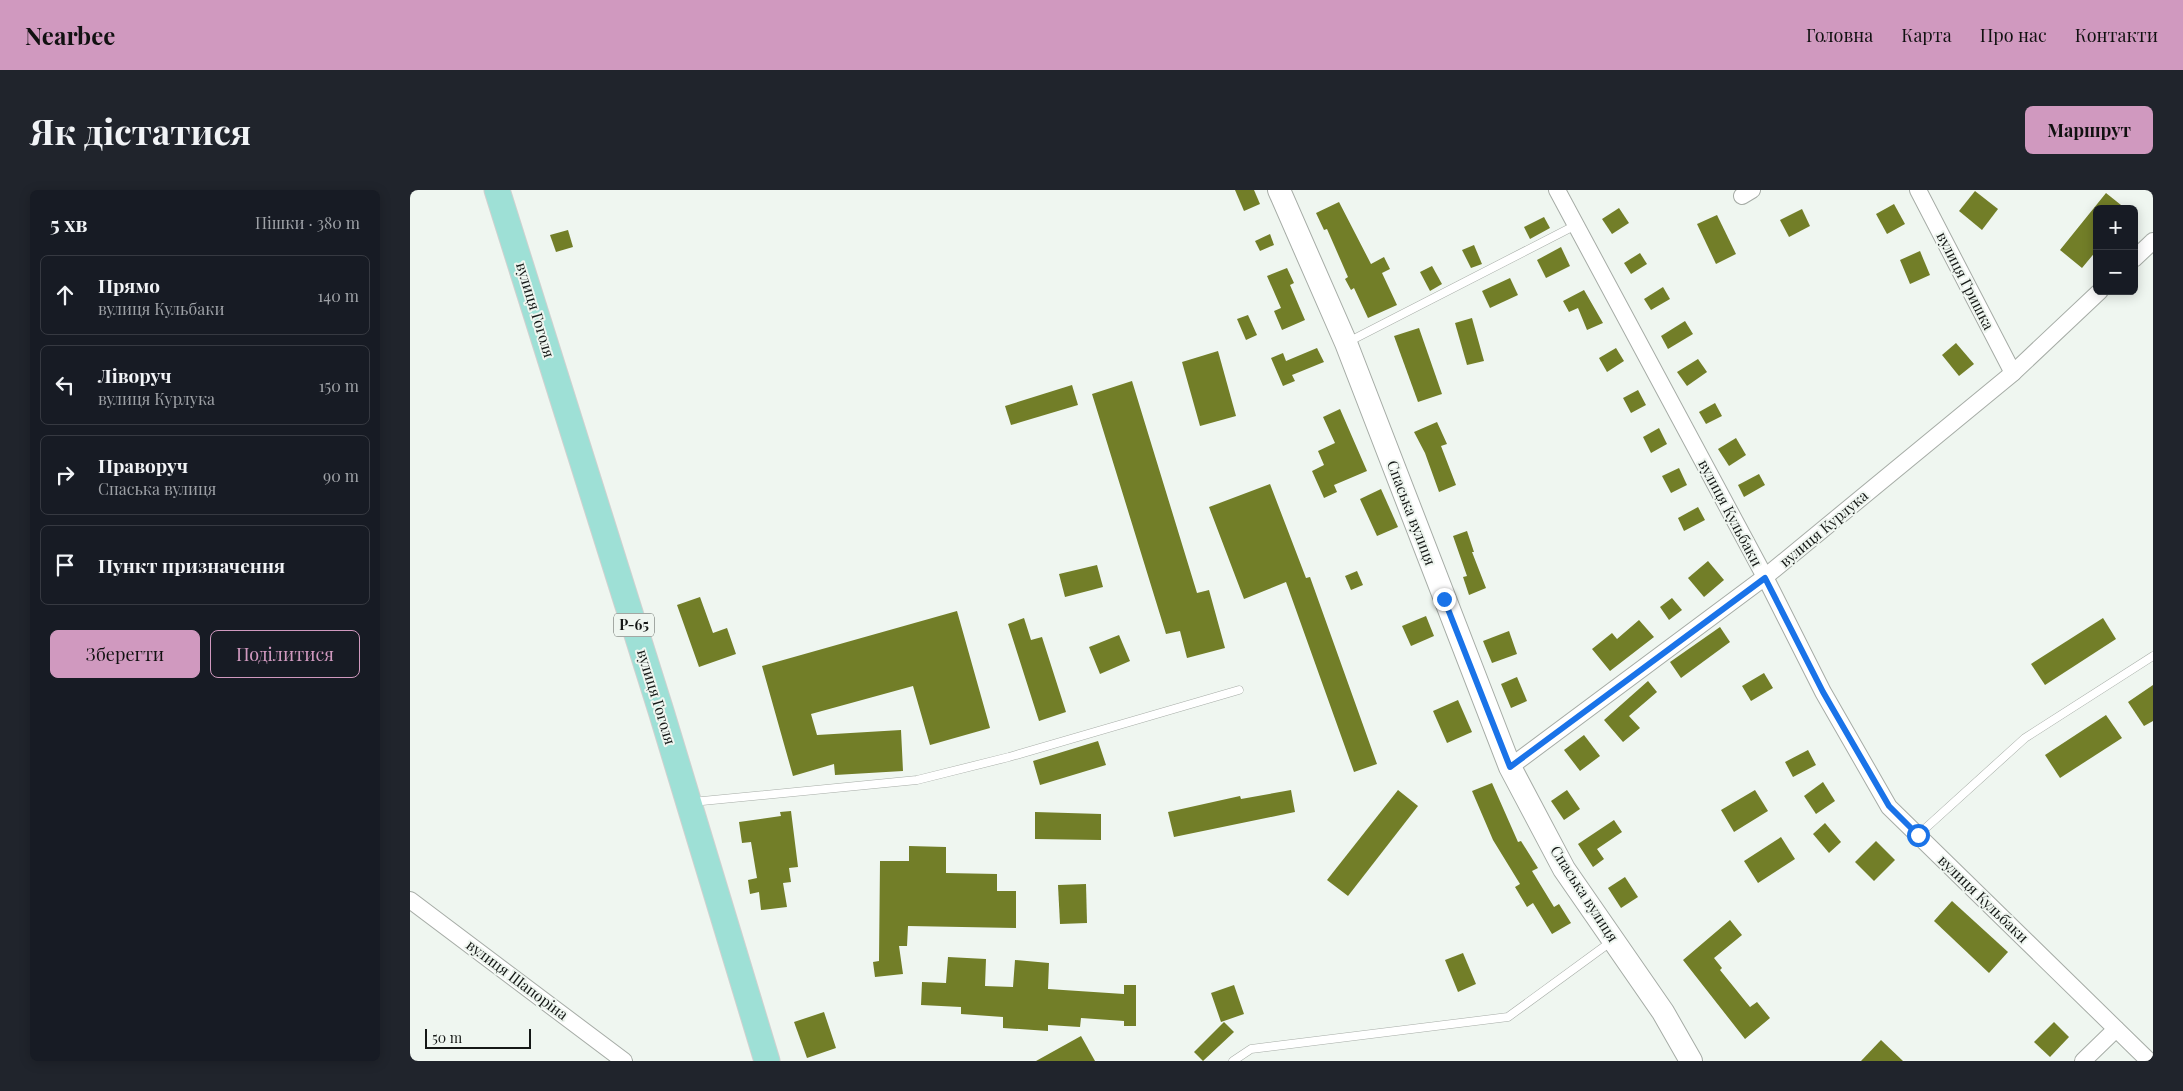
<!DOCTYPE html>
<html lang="uk">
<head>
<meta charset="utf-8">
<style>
	:root { --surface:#171b24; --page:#20242c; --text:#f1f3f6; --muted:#9ea1a6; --line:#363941; --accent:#d099bf }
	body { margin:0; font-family:"Playfair Display",serif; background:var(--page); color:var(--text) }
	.controls { position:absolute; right:15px; top:15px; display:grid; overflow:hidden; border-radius:8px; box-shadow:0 2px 12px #0003 }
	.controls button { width:45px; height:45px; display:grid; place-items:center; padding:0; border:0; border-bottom:1px solid var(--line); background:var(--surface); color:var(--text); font:25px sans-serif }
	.scale { position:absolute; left:15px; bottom:12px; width:106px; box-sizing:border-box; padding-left:5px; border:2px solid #151816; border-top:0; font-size:14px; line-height:18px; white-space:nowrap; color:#151816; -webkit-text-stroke:4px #eff6f0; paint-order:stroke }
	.stop { position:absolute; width:15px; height:15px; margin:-11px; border:4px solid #1a73e8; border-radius:50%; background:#fff }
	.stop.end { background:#1a73e8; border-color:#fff; box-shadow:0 1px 5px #0008 }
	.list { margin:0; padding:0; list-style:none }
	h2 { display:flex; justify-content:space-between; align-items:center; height:65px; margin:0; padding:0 20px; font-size:21px }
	h2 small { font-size:16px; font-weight:400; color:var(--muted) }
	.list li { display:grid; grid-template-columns:32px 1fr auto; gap:15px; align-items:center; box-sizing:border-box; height:80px; margin:0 10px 10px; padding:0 10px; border:1px solid var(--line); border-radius:8px }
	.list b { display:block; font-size:19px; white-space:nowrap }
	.list p { margin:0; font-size:16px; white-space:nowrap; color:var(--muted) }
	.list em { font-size:16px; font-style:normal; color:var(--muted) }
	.actions { display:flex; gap:10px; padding:15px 20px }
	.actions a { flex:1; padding:11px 0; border:1px solid var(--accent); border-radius:8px; text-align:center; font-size:18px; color:var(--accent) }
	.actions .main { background:var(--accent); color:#111 }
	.icon { flex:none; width:28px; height:28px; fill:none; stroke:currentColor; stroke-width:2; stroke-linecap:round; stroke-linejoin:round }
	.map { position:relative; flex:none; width:1743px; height:871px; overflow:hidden; border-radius:8px }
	header { display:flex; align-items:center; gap:30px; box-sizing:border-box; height:70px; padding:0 25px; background:var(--accent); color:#111 }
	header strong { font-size:24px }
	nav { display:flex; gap:28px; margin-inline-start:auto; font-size:18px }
	.intro { display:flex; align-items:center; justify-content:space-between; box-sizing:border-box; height:120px; padding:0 30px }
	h1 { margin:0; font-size:35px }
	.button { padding:12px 22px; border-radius:8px; background:var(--accent); color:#111; font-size:18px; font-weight:700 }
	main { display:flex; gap:30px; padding:0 30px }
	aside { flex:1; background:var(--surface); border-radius:8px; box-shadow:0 2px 12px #0003 }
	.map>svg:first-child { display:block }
	.building { fill:#727e28 }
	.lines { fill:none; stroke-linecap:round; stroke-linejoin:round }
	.lane-casing { stroke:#a6aca6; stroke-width:9 }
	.street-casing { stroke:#a6aca6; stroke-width:18 }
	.secondary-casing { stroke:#a6aca6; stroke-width:24 }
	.primary-casing { stroke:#d0d1d0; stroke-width:27 }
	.lane { stroke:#fff; stroke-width:8 }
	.street { stroke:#fff; stroke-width:16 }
	.secondary { stroke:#fff; stroke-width:22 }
	.primary { stroke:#9ee0d6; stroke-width:25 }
	.route { stroke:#1a73e8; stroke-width:6 }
	.labels { text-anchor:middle; stroke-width:4; stroke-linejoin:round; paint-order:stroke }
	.shield { fill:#eff6f0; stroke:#565b57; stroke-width:1 }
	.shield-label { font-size:14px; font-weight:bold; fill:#151816 }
	.street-label { font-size:15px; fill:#151816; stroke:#eff6f0 }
</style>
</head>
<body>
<header>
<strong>Nearbee</strong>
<nav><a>Головна</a><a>Карта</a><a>Про нас</a><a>Контакти</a></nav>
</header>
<div class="intro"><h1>Як дістатися</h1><a class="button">Маршрут</a></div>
<main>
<aside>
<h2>5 хв<small>Пішки · 380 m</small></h2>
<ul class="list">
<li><svg class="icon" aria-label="ahead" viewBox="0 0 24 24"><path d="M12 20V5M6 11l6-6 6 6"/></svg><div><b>Прямо</b><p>вулиця Кульбаки</p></div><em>140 m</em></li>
<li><svg class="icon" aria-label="left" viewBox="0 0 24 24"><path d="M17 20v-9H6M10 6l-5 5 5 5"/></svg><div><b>Ліворуч</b><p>вулиця Курлука</p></div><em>150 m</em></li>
<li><svg class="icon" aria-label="right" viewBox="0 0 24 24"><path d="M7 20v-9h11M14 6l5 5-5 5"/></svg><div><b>Праворуч</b><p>Спаська вулиця</p></div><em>90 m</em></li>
<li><svg class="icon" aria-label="arrive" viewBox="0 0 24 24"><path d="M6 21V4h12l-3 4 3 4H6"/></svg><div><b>Пункт призначення</b></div></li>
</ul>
<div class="actions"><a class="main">Зберегти</a><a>Поділитися</a></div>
</aside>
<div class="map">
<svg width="1743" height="871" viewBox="0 0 1743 871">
	<rect width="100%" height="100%" fill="#eff6f0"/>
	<!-- building -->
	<g class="building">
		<polygon points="825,0 844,0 850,14 834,21"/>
		<polygon points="1565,1 1588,19 1572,40 1549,21"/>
		<polygon points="1696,3 1716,19 1687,19 1687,60 1672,78 1650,60"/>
		<polygon points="929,12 961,74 974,67 980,79 972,83 987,115 958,128 944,98 941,100 935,89 938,87 917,39 914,40 906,23"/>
		<polygon points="1484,14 1495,34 1477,44 1466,24"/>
		<polygon points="1209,18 1219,33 1202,44 1192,29"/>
		<polygon points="1392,19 1400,36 1379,47 1370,30"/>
		<polygon points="1307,25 1326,64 1306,74 1287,34"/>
		<polygon points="1134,27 1140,38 1120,49 1114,37"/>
		<polygon points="158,40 163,57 146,62 140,45"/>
		<polygon points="860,44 864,55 850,61 845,51"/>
		<polygon points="1064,55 1072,74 1061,78 1052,60"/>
		<polygon points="1151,57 1160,76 1136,88 1127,70"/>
		<polygon points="1510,61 1520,85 1500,94 1490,70"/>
		<polygon points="1230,63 1237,74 1221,84 1214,73"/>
		<polygon points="1022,76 1032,94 1020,101 1010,82"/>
		<polygon points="877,78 884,93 880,95 895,130 872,140 864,121 871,118 857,86"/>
		<polygon points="1100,88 1108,105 1080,118 1072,101"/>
		<polygon points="1253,97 1260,109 1241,120 1234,109"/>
		<polygon points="1174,100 1193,133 1177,140 1168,118 1159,122 1153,111"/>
		<polygon points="838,125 847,145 836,150 827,129"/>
		<polygon points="1062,128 1074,171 1057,175 1045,133"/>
		<polygon points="1275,131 1283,144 1258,159 1251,146"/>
		<polygon points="1009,138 1032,204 1008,212 984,146"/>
		<polygon points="1546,153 1564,174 1549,186 1532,165"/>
		<polygon points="907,158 914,172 882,185 885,191 873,196 861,168 873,163 876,171"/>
		<polygon points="1206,158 1214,171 1197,182 1189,168"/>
		<polygon points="808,161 826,226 790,236 772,172"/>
		<polygon points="1288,169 1297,182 1277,196 1267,182"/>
		<polygon points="722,191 787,403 799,400 815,458 777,468 770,441 756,444 682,204"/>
		<polygon points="662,195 668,215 601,235 595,216"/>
		<polygon points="1228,200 1236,215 1221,223 1213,208"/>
		<polygon points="1305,213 1312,226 1296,234 1289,222"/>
		<polygon points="930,219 957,281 924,295 927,302 914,308 902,281 914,275 908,261 925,253 913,227"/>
		<polygon points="1027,232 1037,254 1031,256 1046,295 1029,302 1015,263 1004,242"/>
		<polygon points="1249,238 1257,254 1241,263 1233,247"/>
		<polygon points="1326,248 1336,265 1319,276 1308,259"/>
		<polygon points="1269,278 1277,295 1261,303 1252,286"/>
		<polygon points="1349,284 1355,295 1334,307 1328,295"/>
		<polygon points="860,294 896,388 900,387 967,574 944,582 876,392 834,409 799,317"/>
		<polygon points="971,299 988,337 967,346 950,309"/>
		<polygon points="1288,317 1295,330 1274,341 1268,328"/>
		<polygon points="1057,341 1064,362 1062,362 1076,398 1059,405 1053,387 1057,386 1043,346"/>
		<polygon points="1298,371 1314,390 1294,407 1278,388"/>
		<polygon points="687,375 693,397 655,407 649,384"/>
		<polygon points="947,381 953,395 941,400 935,386"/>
		<polygon points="290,407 303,443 317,438 326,464 289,477 267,415"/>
		<polygon points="1262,408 1272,420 1259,430 1250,417"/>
		<polygon points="547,421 580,538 520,555 503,496 401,524 407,545 491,540 493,581 425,585 424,574 383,586 352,476"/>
		<polygon points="1016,426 1024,446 1001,456 992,436"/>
		<polygon points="614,428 621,450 632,447 656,522 629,531 598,434"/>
		<polygon points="1693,428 1706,449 1635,495 1621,474"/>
		<polygon points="1229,430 1244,447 1200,481 1182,459 1202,443 1207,449"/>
		<polygon points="1310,437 1320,452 1271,488 1260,472"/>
		<polygon points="1099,441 1107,464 1082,473 1073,451"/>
		<polygon points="709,445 720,471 690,484 679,457"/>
		<polygon points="1354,483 1363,498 1341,511 1332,496"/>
		<polygon points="1107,487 1117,511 1101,518 1091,494"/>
		<polygon points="1238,491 1247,502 1219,526 1230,538 1213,552 1194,530"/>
		<polygon points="1743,495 1743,531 1734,536 1718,512"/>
		<polygon points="1048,510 1062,542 1037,553 1023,521"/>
		<polygon points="1696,525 1712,548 1650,588 1635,565"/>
		<polygon points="1174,545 1190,566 1170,581 1154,560"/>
		<polygon points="688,551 696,575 630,595 623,571"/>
		<polygon points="1398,560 1406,575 1383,587 1375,572"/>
		<polygon points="1413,592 1425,611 1406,624 1394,606"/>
		<polygon points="1082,593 1108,652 1111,651 1128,678 1122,681 1144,717 1149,714 1161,733 1142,744 1123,713 1117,717 1105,697 1110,694 1083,650 1062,601"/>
		<polygon points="881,600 885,622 764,647 758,622 830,606 831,609"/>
		<polygon points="988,600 1008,616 938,706 917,690"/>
		<polygon points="1157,600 1170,619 1154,630 1141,611"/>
		<polygon points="1345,600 1358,621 1324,642 1311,620"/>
		<polygon points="381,621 388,677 379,678 381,692 373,693 377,717 351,720 349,702 340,704 338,690 347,688 341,652 332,653 329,632 371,626 370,622"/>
		<polygon points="625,622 691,624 691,650 625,649"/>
		<polygon points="1204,630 1212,642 1187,659 1194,669 1183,677 1168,654"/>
		<polygon points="1415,633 1431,652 1419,663 1403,644"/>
		<polygon points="1371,647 1385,669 1348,693 1334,671"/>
		<polygon points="1466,651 1485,670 1464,691 1445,672"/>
		<polygon points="499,656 536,657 536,683 587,684 587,701 606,701 606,738 498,736 497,756 489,756 493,784 465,787 463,772 469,771 470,671 499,671"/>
		<polygon points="1215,687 1228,707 1211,718 1198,698"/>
		<polygon points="676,694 677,733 650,734 648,695"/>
		<polygon points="1542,711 1598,762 1579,783 1524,731"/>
		<polygon points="1320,730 1332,745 1304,768 1312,778 1310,780 1340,817 1347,812 1360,828 1335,849 1273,770"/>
		<polygon points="1053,763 1066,794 1048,802 1035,770"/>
		<polygon points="538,767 576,769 575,796 603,797 605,770 639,773 638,799 714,804 714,795 726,795 726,836 714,836 714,831 671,828 670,837 638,835 638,841 593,838 593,827 551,824 551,817 511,815 512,792 536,793"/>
		<polygon points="824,795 834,824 811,832 801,803"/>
		<polygon points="414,822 426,858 397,868 384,832"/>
		<polygon points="814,832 824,842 793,871 784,862"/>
		<polygon points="1644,832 1659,847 1640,867 1624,852"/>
		<polygon points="671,846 685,871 626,871"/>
		<polygon points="1471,850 1493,871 1451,871"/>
	</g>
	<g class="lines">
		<defs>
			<g id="lane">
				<polyline points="938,152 1166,35"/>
				<polyline points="282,612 507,590 599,567 829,500"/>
				<polyline points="1508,645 1615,548 1743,466"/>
				<polyline points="823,871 841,859 1098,827 1202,751"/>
			</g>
			<g id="street">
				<polyline points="1147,0 1355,387 1413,502 1479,617 1739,871"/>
				<polyline points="1508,0 1603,183"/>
				<polyline points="1332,6 1342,0"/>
				<polyline points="1724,69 1743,51"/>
				<polyline points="1100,577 1355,387 1603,183 1690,101"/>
				<polyline points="0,710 214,871"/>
				<polyline points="1673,871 1706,839"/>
			</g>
			<polyline id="secondary" points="869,0 936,153 1100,577 1154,679 1253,822 1281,871"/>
			<polyline id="primary" points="87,0 251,521 357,871"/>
		</defs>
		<!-- lane casing -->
		<use href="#lane" class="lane-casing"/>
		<!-- street casing -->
		<use href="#street" class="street-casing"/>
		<!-- secondary casing -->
		<use href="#secondary" class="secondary-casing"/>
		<!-- primary casing -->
		<use href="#primary" class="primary-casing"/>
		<!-- lane -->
		<use href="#lane" class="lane"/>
		<!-- street -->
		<use href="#street" class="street"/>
		<!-- secondary -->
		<use href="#secondary" class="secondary"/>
		<!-- primary -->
		<use href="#primary" class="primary"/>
	</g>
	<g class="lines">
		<!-- route -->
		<polyline class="route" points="1034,409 1100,577 1355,388 1413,502 1479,616 1508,645"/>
	</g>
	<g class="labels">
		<!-- shield labels -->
		<rect class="shield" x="204" y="423.5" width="40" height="23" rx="4"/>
		<g class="shield-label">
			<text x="224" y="440">Р-65</text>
		</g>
		<!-- street labels -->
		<g class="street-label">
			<text transform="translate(1555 91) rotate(63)" y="5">вулиця Гришка</text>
			<text transform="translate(125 120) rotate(73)" y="5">вулиця Гоголя</text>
			<text transform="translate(1001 323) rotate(69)" y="5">Спаська вулиця</text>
			<text transform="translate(1320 323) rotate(62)" y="5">вулиця Кульбаки</text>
			<text transform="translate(1414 339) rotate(-40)" y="5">вулиця Курлука</text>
			<text transform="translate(246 507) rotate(73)" y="5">вулиця Гоголя</text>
			<text transform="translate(1174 704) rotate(57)" y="5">Спаська вулиця</text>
			<text transform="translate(1573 709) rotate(44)" y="5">вулиця Кульбаки</text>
			<text transform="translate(107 790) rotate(37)" y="5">вулиця Шапоріна</text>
		</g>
	</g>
</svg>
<div class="controls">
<button>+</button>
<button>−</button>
</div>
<div class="scale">50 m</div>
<div class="stop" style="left:1508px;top:645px"></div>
<div class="stop end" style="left:1034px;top:409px"></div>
</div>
</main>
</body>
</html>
